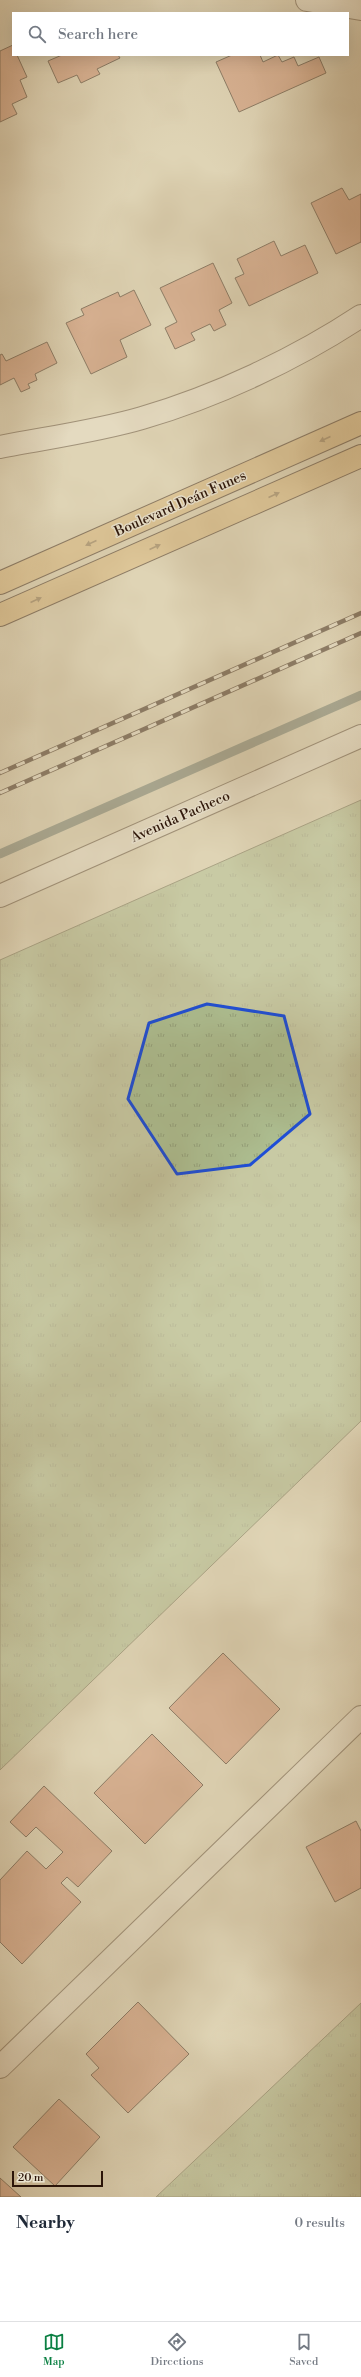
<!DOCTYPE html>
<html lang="en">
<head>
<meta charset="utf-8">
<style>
	:root { --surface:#fff; --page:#f6f6f7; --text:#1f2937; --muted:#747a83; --line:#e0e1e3; --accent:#0b8043 }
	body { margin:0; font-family:"Libre Bodoni",serif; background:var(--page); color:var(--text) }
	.scale { position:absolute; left:12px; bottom:10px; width:91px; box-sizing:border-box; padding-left:4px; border:2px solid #2c1509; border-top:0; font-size:11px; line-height:14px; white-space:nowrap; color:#2c1509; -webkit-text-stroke:3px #eae3cf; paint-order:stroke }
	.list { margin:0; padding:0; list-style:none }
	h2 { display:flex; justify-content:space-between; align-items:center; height:52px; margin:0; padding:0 16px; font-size:17px }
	h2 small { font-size:13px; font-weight:400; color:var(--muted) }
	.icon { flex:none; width:22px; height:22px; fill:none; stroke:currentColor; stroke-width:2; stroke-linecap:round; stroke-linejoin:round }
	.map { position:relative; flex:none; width:361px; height:2197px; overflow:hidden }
	.search { position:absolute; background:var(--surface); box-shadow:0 4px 16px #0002; left:12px; right:12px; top:12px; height:44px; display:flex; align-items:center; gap:10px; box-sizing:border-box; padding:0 14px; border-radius:0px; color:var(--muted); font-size:15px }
	.sheet { height:124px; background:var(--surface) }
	nav { display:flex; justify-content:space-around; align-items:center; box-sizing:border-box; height:56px; border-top:1px solid var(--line); background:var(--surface); font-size:11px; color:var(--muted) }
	nav a { display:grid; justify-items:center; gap:2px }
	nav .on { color:var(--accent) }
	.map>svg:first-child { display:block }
	.grass { fill:url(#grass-tufts); stroke:#6c6a4d }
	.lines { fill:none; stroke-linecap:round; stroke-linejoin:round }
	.stream { stroke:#6a776b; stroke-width:9 }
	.building { fill:#d08b6b; stroke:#2c1509 }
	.minor-casing { stroke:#594534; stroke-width:24 }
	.major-casing { stroke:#2c1509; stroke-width:24 }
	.minor { stroke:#eae3cf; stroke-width:22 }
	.major { stroke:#e0ba7a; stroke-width:22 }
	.rail-casing { stroke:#2c1509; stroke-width:4.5 }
	.rail { stroke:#eae3cf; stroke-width:3; stroke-dasharray:9; stroke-linecap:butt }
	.oneway { fill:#866842 }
	.marked { fill:none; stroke:#1d4ed8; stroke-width:3; stroke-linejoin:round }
	.labels { text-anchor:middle; stroke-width:3; stroke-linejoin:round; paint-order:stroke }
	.street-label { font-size:14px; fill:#2c1509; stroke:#eae3cf }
</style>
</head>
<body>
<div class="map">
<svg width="361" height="2197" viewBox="0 0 361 2197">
	<defs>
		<pattern id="grass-tufts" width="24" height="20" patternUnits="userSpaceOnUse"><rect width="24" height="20" fill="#adbe91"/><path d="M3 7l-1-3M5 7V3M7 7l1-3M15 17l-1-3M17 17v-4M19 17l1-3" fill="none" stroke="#95a27c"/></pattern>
	</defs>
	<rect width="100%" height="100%" fill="#dfd4b5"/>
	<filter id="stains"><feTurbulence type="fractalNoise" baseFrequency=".005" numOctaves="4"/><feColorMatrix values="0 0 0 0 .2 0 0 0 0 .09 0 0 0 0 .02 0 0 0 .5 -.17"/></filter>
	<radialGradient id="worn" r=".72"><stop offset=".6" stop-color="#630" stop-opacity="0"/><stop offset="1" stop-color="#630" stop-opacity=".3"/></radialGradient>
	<!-- grass -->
	<g class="grass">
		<polygon points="361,800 361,1421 0,1770 0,960"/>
		<polygon points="361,2003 361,2197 156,2197"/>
	</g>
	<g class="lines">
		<!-- stream -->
		<polyline class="stream" points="0,854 361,695"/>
	</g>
	<!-- building -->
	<g class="building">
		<polygon points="13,45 13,55 17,55 27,77 20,80 27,97 12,104 17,114 0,122 0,51"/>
		<polygon points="62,55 118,55 120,58 97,69 100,74 81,83 77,75 58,83 48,61"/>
		<polygon points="232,55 260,55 263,62 278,55 282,62 294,57 298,66 319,57 326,73 239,112 216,62"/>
		<polygon points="342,188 349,200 361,194 361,242 336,254 311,203"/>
		<polygon points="274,241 281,256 305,245 318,273 249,306 235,278 244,274 237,259"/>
		<polygon points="213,263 232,303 219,310 226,325 214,331 210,324 191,333 195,340 175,349 165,328 177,322 160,288"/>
		<polygon points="134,290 151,325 120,340 127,357 91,374 66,323 84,315 81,309 118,292 120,297"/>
		<polygon points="47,342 57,363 35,374 37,380 28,384 30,388 21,392 14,378 0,385 0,355 2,354 6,361"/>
		<polygon points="223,1653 280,1709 226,1764 169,1708"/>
		<polygon points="152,1734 203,1785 145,1844 94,1793"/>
		<polygon points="44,1786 112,1851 78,1887 67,1877 61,1883 81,1902 22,1964 0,1942 0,1880 27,1851 46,1869 63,1852 36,1827 26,1837 10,1822"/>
		<polygon points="356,1821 361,1831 361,1888 335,1902 306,1847"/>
		<polygon points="138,2002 189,2054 128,2113 91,2075 99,2068 86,2054"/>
		<polygon points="59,2099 100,2137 55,2186 13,2147"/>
		<polygon points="0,2178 21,2197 0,2197"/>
	</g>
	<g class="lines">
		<defs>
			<g id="minor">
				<polyline points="307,0 361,9"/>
				<path d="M0,447C46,438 98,431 142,418C217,396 296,359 361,316"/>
				<polyline points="0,896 361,736"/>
				<polyline points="0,2067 361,1717"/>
			</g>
			<g id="major">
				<polyline points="0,583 361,423"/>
				<polyline points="0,615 361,456"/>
			</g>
		</defs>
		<!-- minor casing -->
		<use href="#minor" class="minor-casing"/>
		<!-- major casing -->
		<use href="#major" class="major-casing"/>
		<!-- minor -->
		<use href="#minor" class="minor"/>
		<!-- major -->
		<use href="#major" class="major"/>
		<defs>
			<g id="rail">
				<polyline points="0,773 361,613"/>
				<polyline points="0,793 361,633"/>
			</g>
		</defs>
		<!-- rail casing -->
		<use href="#rail" class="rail-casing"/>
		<!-- rail -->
		<use href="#rail" class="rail"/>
	</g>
	<!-- one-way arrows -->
	<defs><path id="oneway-solid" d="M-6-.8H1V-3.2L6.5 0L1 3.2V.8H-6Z"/></defs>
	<g class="oneway">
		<use href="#oneway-solid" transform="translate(325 439) rotate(156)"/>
		<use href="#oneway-solid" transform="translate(274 495) rotate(-24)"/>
		<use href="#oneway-solid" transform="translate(91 543) rotate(156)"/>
		<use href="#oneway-solid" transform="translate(155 547) rotate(-24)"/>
		<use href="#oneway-solid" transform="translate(36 600) rotate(-24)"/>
	</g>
	<!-- marked area -->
	<path d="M0 0H361V2197H0ZM207,1004L284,1016L310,1114L250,1165L177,1174L128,1099L149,1023Z" fill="#dfd4b5" fill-opacity=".55" fill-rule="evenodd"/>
	<path class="marked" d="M207,1004L284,1016L310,1114L250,1165L177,1174L128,1099L149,1023Z"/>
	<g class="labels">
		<!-- street labels -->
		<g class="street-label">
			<text transform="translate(180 503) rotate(-24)" y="5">Boulevard Deán Funes</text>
			<text transform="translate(180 816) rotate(-24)" y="5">Avenida Pacheco</text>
		</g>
	</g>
	<rect width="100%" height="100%" filter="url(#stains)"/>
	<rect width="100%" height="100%" fill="url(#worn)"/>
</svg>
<div class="scale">20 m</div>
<div class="search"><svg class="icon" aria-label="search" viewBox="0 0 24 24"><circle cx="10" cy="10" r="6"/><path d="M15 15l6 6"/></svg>Search here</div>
</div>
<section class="sheet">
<h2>Nearby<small>0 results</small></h2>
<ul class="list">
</ul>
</section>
<nav>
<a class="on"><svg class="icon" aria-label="map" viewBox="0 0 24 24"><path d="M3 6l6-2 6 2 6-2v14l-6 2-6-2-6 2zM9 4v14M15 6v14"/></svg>Map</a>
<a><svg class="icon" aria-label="directions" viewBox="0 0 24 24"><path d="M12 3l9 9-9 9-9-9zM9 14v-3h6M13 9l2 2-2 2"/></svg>Directions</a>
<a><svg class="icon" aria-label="saved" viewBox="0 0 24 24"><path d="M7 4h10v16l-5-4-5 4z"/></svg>Saved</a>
</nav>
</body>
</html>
